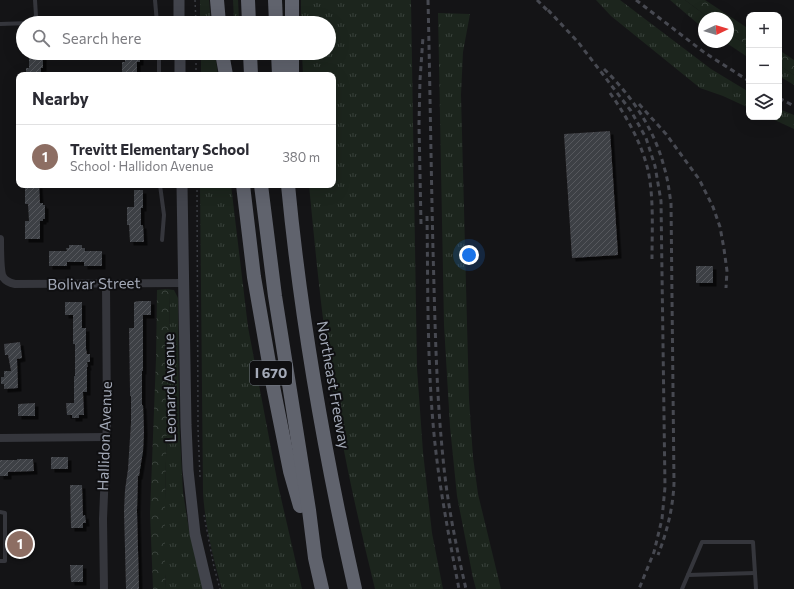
<!DOCTYPE html>
<html lang="en">
<head>
<meta charset="utf-8">
<style>
	:root { --surface:#fff; --page:#f7f7f7; --text:#2b2b33; --muted:#7c7c81; --line:#e1e1e2; --accent:#111827 }
	body { margin:0; font-family:Commissioner,sans-serif; background:var(--page); color:var(--text) }
	.controls { position:absolute; right:12px; top:12px; display:grid; overflow:hidden; border-radius:8px; box-shadow:0 4px 16px #0002 }
	.controls button { width:36px; height:36px; display:grid; place-items:center; padding:0; border:0; border-bottom:1px solid var(--line); background:var(--surface); color:var(--text); font:20px sans-serif }
	.compass { position:absolute; left:698px; top:12px; width:36px; height:36px; border-radius:50%; background:var(--surface); box-shadow:0 4px 16px #0002; rotate:86deg }
	.you { position:absolute; left:469px; top:255px; width:14px; height:14px; margin:-10px; border:3px solid #fff; border-radius:50%; background:#1a73e8; box-shadow:0 0 0 6px #1a73e833 }
	.badge { display:grid; place-items:center; width:26px; height:26px; border-radius:50%; background:var(--accent); color:#fff; font-size:13px; font-weight:700 }
	.pin { position:absolute; translate:-50% -50%; border:2px solid #fff; box-shadow:0 1px 4px #0006 }
	.list { margin:0; padding:0; list-style:none }
	h2 { display:flex; justify-content:space-between; align-items:center; height:52px; margin:0; padding:0 16px; font-size:17px }
	h2 small { font-size:13px; font-weight:400; color:var(--muted) }
	.list li { display:grid; grid-template-columns:26px 1fr auto; gap:12px; align-items:center; box-sizing:border-box; height:64px; padding:0 16px; border-top:1px solid var(--line) }
	.list b { display:block; font-size:15px; white-space:nowrap }
	.list p { margin:0; font-size:13px; white-space:nowrap; color:var(--muted) }
	.list em { font-size:13px; font-style:normal; color:var(--muted) }
	.icon { flex:none; width:22px; height:22px; fill:none; stroke:currentColor; stroke-width:2; stroke-linecap:round; stroke-linejoin:round }
	.map { position:relative; flex:none; width:794px; height:589px; overflow:hidden }
	.search { position:absolute; background:var(--surface); box-shadow:0 4px 16px #0002; left:16px; top:16px; width:320px; height:44px; display:flex; align-items:center; gap:10px; box-sizing:border-box; padding:0 14px; border-radius:22px; color:var(--muted); font-size:15px }
	.panel { position:absolute; background:var(--surface); box-shadow:0 4px 16px #0002; left:16px; top:72px; width:320px; height:116px; border-radius:8px }
	.map>svg:first-child { display:block }
	.grass { fill:url(#grass-tufts) }
	.forest { fill:url(#forest-crowns) }
	.building { fill:url(#building-hatch); filter:url(#shadow) }
	.lines { fill:none; stroke-linecap:round; stroke-linejoin:round }
	.path { stroke:#3b3d43; stroke-width:1.5; stroke-dasharray:2 3; stroke-linecap:butt }
	.lane { stroke:#35363c; stroke-width:4 }
	.street { stroke:#35363c; stroke-width:8 }
	.secondary { stroke:#42444c; stroke-width:11 }
	.highway { stroke:#60636d; stroke-width:14 }
	.rail { stroke:#474951; stroke-width:3; stroke-dasharray:5 4; stroke-linecap:butt }
	.labels { text-anchor:middle; stroke-width:4; stroke-linejoin:round; paint-order:stroke }
	.shield { fill:#0f0f11; stroke:#777c86; stroke-width:1 }
	.shield-label { font-size:14px; font-weight:bold; fill:#a4aab8 }
	.street-label { font-size:15px; fill:#a4aab8; stroke:#0f0f11 }
</style>
</head>
<body>
<div class="map">
<svg width="794" height="589" viewBox="0 0 794 589">
	<defs>
		<pattern id="grass-tufts" width="24" height="20" patternUnits="userSpaceOnUse"><rect width="24" height="20" fill="#1c251d"/><path d="M3 7l-1-3M5 7V3M7 7l1-3M15 17l-1-3M17 17v-4M19 17l1-3" fill="none" stroke="#3a423c"/></pattern>
		<pattern id="forest-crowns" width="20" height="18" patternUnits="userSpaceOnUse"><rect width="20" height="18" fill="#1c251d"/><path d="M2 6a3 3 0 1 1 6 0M12 15a3 3 0 1 1 6 0" fill="none" stroke="#3a423c"/></pattern>
		<pattern id="building-hatch" width="6" height="6" patternUnits="userSpaceOnUse"><rect width="6" height="6" fill="#3e3f44"/><path d="M-1 1l2-2M0 6l6-6M5 7l2-2" fill="none" stroke="#57585d"/></pattern>
		<filter id="shadow"><feDropShadow dx="3.5" dy="3.5" stdDeviation="0" flood-color="#0009"/></filter>
	</defs>
	<rect width="100%" height="100%" fill="#141416"/>
	<!-- grass -->
	<g class="grass">
		<polygon points="200,0 209,0 211,23 200,23"/>
		<polygon points="233,0 238,0 239,19 234,20"/>
		<path d="M301,0H411L417,368L423,452L432,533L443,589H375C355,508 337,425 326,342C319,290 314,237 309,185H333V75H303L302,53H329V23H301Z"/>
		<polygon points="596,0 620,0 711,69 749,92 749,108 723,96 700,88 611,16"/>
		<polygon points="670,0 685,0 709,18 704,18 704,28 697,23"/>
		<polygon points="438,13 470,14 463,52 461,95 469,399 473,457 478,494 501,589 476,589 473,578 457,496 450,427 444,325"/>
		<polygon points="728,33 749,46 749,58 725,42 728,42"/>
		<polygon points="201,53 215,53 218,75 201,75"/>
		<polygon points="779,65 794,75 794,85 779,76"/>
		<polygon points="779,109 794,115 794,129 768,117 779,117"/>
		<path d="M200,185H231L248,327L278,485L302,589H222C213,558 205,525 203,493Z"/>
		<polygon points="166,289 174,290 178,298 179,418 183,492 189,530 203,589 166,589 165,574 165,500 170,294"/>
	</g>
	<!-- forest -->
	<g class="forest">
		<polygon points="685,0 705,0 749,29 749,46 728,33 728,18 709,18"/>
		<polygon points="779,50 794,60 794,75 779,65"/>
		<polygon points="166,289 170,294 165,500 165,574 166,589 153,589 150,513 156,359 157,290"/>
	</g>
	<!-- building -->
	<g class="building">
		<polygon points="29,53 43,53 43,68 41,68 41,75 26,75 26,68 29,68"/>
		<polygon points="125,53 140,53 140,62 137,62 137,75 122,75 122,62 125,62"/>
		<polygon points="610,131 618,255 572,258 564,134"/>
		<polygon points="25,185 39,185 40,203 43,203 43,205 45,205 45,219 43,219 43,221 40,221 40,239 25,239 25,221 29,221 28,204 25,204"/>
		<polygon points="134,190 143,190 143,208 141,208 141,225 143,225 144,242 130,242 129,225 127,225 127,207 134,207"/>
		<polygon points="69,245 82,245 82,248 85,248 85,251 102,251 102,266 84,266 84,262 67,262 67,266 49,266 49,251 67,251 66,248 69,248"/>
		<rect x="696" y="266" width="17" height="17"/>
		<polygon points="139,301 151,301 151,315 143,315 143,371 142,371 142,405 143,405 144,432 143,451 139,476 138,476 137,511 139,589 126,589 124,511 125,490 128,469 131,422 131,396 130,396 130,391 129,328 134,328 134,302"/>
		<polygon points="65,302 82,302 82,328 86,328 86,349 87,354 90,354 90,362 87,362 88,367 87,367 87,392 83,392 84,415 79,415 79,418 72,418 72,415 67,415 66,403 74,403 74,376 75,376 75,344 73,344 73,315 65,315"/>
		<polygon points="20,342 22,358 17,359 18,388 4,389 4,384 1,384 1,377 4,377 4,371 11,371 8,355 5,355 4,344"/>
		<polygon points="35,403 35,416 18,416 18,404"/>
		<rect x="51" y="457" width="17" height="12"/>
		<polygon points="17,459 33,459 34,471 8,472 8,476 0,476 0,460 17,460"/>
		<polygon points="70,485 82,485 83,516 85,515 86,523 83,523 83,528 71,528"/>
		<polygon points="70,565 83,565 83,582 71,582"/>
	</g>
	<g class="lines">
		<!-- path -->
		<g class="path">
			<polyline points="195,0 196,23"/>
			<polyline points="196,53 196,75"/>
			<polyline points="197,185 198,429 200,477"/>
			<polyline points="204,515 214,567 220,589"/>
		</g>
		<!-- lane -->
		<g class="lane">
			<polyline points="155,0 157,23"/>
			<polyline points="0,24 30,23 34,19 36,16 35,0"/>
			<polyline points="159,53 159,75"/>
			<polyline points="160,185 164,215 162,240"/>
			<polyline points="0,512 5,513 5,561 0,561"/>
			<polyline points="688,575 755,573"/>
			<polyline points="682,589 702,542 753,542 756,589"/>
		</g>
		<!-- street -->
		<g class="street">
			<path d="M0,239C0,248 0,267 2,275C4,280 10,283 15,284L183,283"/>
			<polyline points="0,438 107,437"/>
			<polyline points="104,589 103,519 107,422 106,284"/>
		</g>
		<!-- secondary -->
		<g class="secondary">
			<polyline points="179,0 179,23"/>
			<polyline points="180,53 180,75"/>
			<polyline points="182,185 186,425 188,470 195,534 208,589"/>
		</g>
		<!-- highway -->
		<g class="highway">
			<polyline points="217,0 219,23"/>
			<polyline points="248,0 249,23"/>
			<polyline points="275,0 276,23"/>
			<polyline points="292,0 292,23"/>
			<polyline points="222,53 226,75"/>
			<polyline points="250,53 251,75"/>
			<polyline points="278,53 279,75"/>
			<polyline points="292,53 292,75"/>
			<polyline points="243,185 254,277 273,386 290,471 300,506"/>
			<polyline points="261,185 275,296 309,510 315,558 322,589"/>
			<path d="M288,185C301,321 325,456 355,589"/>
		</g>
		<!-- rail -->
		<g class="rail">
			<path d="M428,0C430,83 431,167 433,250C435,320 436,389 443,458C447,502 456,546 466,589"/>
			<polyline points="537,0 550,13"/>
			<polyline points="636,0 705,53 749,81"/>
			<polyline points="548,10 578,42 631,111 646,138 655,166 661,201 665,487 662,519 654,552 639,589"/>
			<path d="M604,69C631,95 655,130 664,167C668,179 669,191 671,203L674,483C673,508 667,532 658,555"/>
			<path d="M610,93C627,117 641,142 648,170C654,199 652,230 652,259"/>
			<polyline points="779,98 794,106"/>
			<polyline points="639,104 666,134 699,179 713,207 720,227 724,249 727,271 726,288"/>
			<path d="M427,216C428,288 427,361 434,434C439,486 449,537 459,589"/>
			<polyline points="421,224 419,124 420,80 423,37"/>
		</g>
	</g>
	<g class="labels">
		<!-- shield labels -->
		<rect class="shield" x="250" y="361" width="42" height="24" rx="3"/>
		<g class="shield-label">
			<text x="271" y="378">I 670</text>
		</g>
		<!-- street labels -->
		<g class="street-label">
			<text transform="translate(94 284) rotate(-1)" y="5">Bolivar Street</text>
			<text transform="translate(333 385) rotate(80)" y="5">Northeast Freeway</text>
			<text transform="translate(170 388) rotate(-91)" y="5">Leonard Avenue</text>
			<text transform="translate(105 436) rotate(-88)" y="5">Hallidon Avenue</text>
		</g>
	</g>
</svg>
<div class="controls">
<button>+</button>
<button>−</button>
<button><svg class="icon" aria-label="layers" viewBox="0 0 24 24"><path d="M12 4l9 5-9 5-9-5zM3 14l9 5 9-5"/></svg></button>
</div>
<svg class="compass" viewBox="-18 -18 36 36"><path d="M0-13l5 13h-10z" fill="#e53935"/><path d="M0 13l5-13h-10z" fill="#7c7c81"/></svg>
<div class="you"></div>
<div class="pin badge" style="left:20px;top:544px;background:#8d6e63">1</div>
<div class="search"><svg class="icon" aria-label="search" viewBox="0 0 24 24"><circle cx="10" cy="10" r="6"/><path d="M15 15l6 6"/></svg>Search here</div>
<section class="panel">
<h2>Nearby<small></small></h2>
<ul class="list">
<li><span class="badge" style="background:#8d6e63">1</span><div><b>Trevitt Elementary School</b><p>School · Hallidon Avenue</p></div><em>380 m</em></li>
</ul>
</section>
</div>
</body>
</html>
